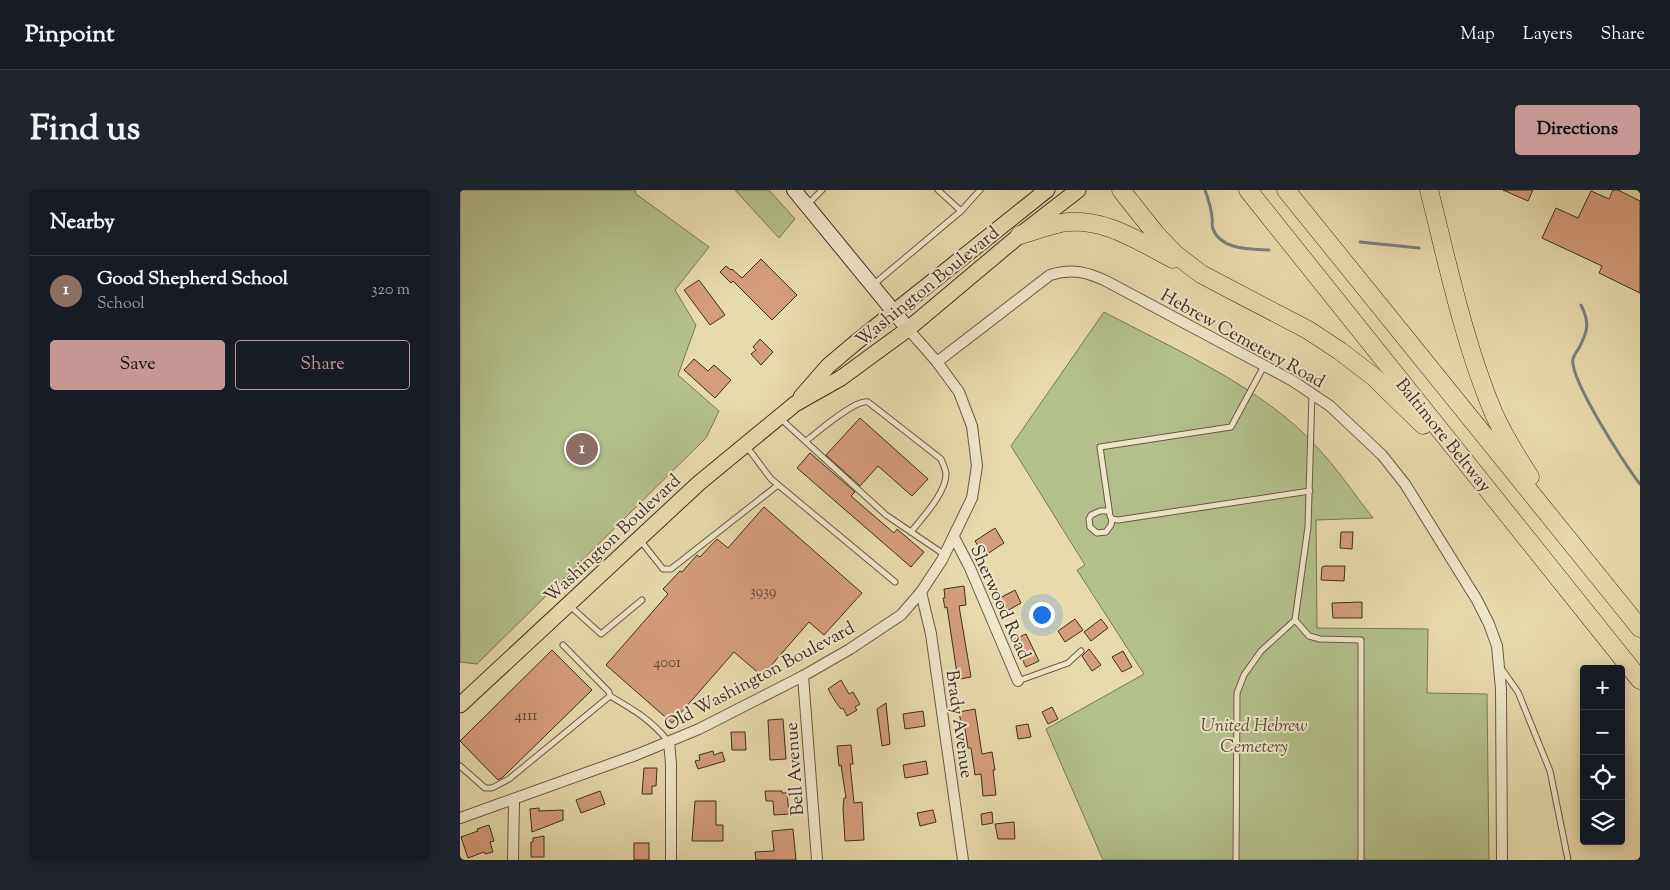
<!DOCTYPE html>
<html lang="en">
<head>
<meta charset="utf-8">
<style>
	:root { --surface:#171b24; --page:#20242c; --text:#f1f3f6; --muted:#9ea1a6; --line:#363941; --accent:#c59692 }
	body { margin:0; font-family:"Sorts Mill Goudy",serif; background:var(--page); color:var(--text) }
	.controls { position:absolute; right:15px; bottom:15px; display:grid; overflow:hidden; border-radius:5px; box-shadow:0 2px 12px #0003 }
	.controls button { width:45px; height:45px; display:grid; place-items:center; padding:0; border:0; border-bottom:1px solid var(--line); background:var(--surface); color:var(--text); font:25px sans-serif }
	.you { position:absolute; left:581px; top:424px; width:18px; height:18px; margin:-12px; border:4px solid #fff; border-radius:50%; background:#1a73e8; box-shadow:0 0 0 8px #1a73e833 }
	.badge { display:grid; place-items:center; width:32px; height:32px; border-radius:50%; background:var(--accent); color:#fff; font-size:16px; font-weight:700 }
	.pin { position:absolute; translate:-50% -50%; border:2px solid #fff; box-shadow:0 1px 5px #0006 }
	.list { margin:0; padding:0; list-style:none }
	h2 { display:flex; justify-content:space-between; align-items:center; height:65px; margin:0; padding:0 20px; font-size:21px }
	h2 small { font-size:16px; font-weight:400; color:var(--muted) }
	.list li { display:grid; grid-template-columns:32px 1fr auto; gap:15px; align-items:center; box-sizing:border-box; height:70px; padding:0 20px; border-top:1px solid var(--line) }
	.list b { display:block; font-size:19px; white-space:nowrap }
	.list p { margin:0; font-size:16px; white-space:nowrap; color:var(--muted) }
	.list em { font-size:16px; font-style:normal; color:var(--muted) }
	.actions { display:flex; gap:10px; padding:15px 20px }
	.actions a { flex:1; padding:11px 0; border:1px solid var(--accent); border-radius:5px; text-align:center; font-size:18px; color:var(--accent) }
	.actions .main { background:var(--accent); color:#111 }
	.icon { flex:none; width:28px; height:28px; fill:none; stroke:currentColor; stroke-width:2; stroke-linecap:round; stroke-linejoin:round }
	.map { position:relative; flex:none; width:1180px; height:670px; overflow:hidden; border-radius:5px }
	header { display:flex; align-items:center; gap:30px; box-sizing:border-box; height:70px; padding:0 25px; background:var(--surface); border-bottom:1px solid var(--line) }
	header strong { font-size:24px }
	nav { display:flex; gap:28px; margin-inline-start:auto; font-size:18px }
	.intro { display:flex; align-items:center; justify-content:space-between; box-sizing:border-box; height:120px; padding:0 30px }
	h1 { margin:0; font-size:35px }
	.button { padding:12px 22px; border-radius:5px; background:var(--accent); color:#111; font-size:18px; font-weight:700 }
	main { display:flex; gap:30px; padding:0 30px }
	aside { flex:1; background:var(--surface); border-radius:5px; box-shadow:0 2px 12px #0003 }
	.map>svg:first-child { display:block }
	.green { fill:#b3c08c; stroke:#787758 }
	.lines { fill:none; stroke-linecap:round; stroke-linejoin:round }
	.stream { stroke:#77807b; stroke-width:3 }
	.building { fill:#d49d7c; stroke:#3d2e23 }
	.service-casing { stroke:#685945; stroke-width:7 }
	.minor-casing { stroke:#685945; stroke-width:12 }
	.secondary-casing { stroke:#3d2e23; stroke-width:16 }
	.primary-casing { stroke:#3d2e23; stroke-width:17 }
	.motorway-casing { stroke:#3d2e23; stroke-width:19 }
	.service { stroke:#efe7c9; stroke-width:5 }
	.minor { stroke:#efe7c9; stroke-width:10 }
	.secondary { stroke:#efe7c9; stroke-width:14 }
	.primary { stroke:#e7daac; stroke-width:15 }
	.motorway { stroke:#e7daac; stroke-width:18 }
	.labels { text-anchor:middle; stroke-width:4; stroke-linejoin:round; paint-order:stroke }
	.number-label { font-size:15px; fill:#634a39 }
	.street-label { font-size:18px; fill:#3d2e23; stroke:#efe7c9 }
	.park-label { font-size:18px; font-style:italic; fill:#554b38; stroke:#efe7c9 }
</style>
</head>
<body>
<header>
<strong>Pinpoint</strong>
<nav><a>Map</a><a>Layers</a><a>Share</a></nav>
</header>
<div class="intro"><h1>Find us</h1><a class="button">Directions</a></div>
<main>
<aside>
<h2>Nearby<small></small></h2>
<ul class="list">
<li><span class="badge" style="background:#8d6e63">1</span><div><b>Good Shepherd School</b><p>School</p></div><em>320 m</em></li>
</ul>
<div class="actions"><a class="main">Save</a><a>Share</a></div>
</aside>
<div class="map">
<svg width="1180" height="670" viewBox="0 0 1180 670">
	<rect width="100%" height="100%" fill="#e7daac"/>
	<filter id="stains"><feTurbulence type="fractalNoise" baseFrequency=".004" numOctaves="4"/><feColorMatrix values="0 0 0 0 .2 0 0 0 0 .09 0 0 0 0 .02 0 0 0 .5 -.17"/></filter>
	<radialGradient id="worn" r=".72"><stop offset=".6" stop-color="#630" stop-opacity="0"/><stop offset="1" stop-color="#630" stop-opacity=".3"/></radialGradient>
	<!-- green -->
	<g class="green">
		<polygon points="0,0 175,0 176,4 249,57 215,100 236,135 218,185 259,221 246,248 17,474 0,472"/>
		<polygon points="275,0 309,0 335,29 319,48"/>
		<path d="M644,122C712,158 804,198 856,256C877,278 894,304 913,328L856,330L857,438L968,439L967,503L1027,504L1029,670H643L586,539L684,484L617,380L625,375L551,256Z"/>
	</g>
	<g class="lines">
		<!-- stream -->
		<g class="stream">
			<path d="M745,0C748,8 751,18 752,27C753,30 751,35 753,39C761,60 790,59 809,60"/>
			<polyline points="900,52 959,58"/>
			<path d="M1121,115C1130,133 1128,141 1119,158C1117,161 1114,165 1113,169C1109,188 1166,277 1180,294"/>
		</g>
	</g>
	<!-- building -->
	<g class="building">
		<polygon points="1043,0 1073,0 1068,11"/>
		<polygon points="1153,0 1158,0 1180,11 1180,103 1139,83 1142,76 1082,48 1096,18 1118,28 1131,1 1149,9"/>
		<polygon points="301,69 337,105 312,130 273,91 271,93 260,82 266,76 271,80 272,79 282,88"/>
		<polygon points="239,90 265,125 250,135 224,100"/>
		<polygon points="300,149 313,162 301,175 291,164 296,160 293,157"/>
		<polygon points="234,169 248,181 254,175 271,190 255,208 224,180"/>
		<polygon points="400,228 468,289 452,306 418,276 400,296 366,265"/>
		<polygon points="350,263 395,302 391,306 434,343 437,339 464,362 451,377 337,278"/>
		<polygon points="304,317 402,403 364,445 349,432 302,486 274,462 212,533 146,475 208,404 203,399 220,381 222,382 237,365 240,367 257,349 268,358"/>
		<polygon points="535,338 544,353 524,366 515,351"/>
		<polygon points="881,342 893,342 892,359 880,358"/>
		<polygon points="865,376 885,376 884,391 861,390 862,377"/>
		<polygon points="504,396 506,415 499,416 511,487 500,489 499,484 497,484 487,417 485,418 483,408 485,408 484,399"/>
		<polygon points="555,400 561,413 545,422 538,409"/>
		<polygon points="902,412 902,428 873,428 872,413"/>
		<polygon points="615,429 623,440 605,452 598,441"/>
		<polygon points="641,429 648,438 631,451 624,442"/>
		<polygon points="566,444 579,471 566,477 553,450"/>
		<polygon points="629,459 641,475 632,481 622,466"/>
		<polygon points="92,460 132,500 43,587 38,590 0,551"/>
		<polygon points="663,461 672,477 662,482 652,467"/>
		<polygon points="381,490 389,504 393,502 400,514 395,517 397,520 387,526 383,518 381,519 375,511 368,499"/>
		<polygon points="426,513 430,554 422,556 417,519"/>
		<polygon points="592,517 598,529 588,534 582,522"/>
		<polygon points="515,519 522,564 532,562 535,580 533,580 536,605 523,606 521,584 515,585 511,558 508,558 504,533 501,533 499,522"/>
		<polygon points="463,521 465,536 445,539 443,524"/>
		<polygon points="323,529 326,569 310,570 308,530"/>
		<polygon points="568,534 571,547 558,549 556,536"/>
		<polygon points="271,542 285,542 286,560 272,560"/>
		<polygon points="391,555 393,574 390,574 394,613 402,612 404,650 385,651 383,618 384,608 386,608 381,575 379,576 377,556"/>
		<polygon points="253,561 254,565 262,562 265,571 238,579 235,571 240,570 239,565"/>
		<polygon points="466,571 468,584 445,588 443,575"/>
		<polygon points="184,578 197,578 196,596 192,596 192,604 182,604"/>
		<polygon points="140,601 145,614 121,623 116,610"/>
		<polygon points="305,601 322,601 322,603 327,603 329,624 314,625 313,611 306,611"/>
		<polygon points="235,611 256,611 256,635 263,635 263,651 232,651"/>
		<polygon points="79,618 79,621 103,620 103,630 72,642 70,619"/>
		<polygon points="473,620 476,632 460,636 457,623"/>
		<polygon points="532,622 533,633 522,635 521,624"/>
		<polygon points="554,632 555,649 538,649 535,634"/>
		<polygon points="29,635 34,651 30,652 33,662 25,664 24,662 8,668 1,647 18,641 17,639"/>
		<polygon points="333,639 336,670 296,670 295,662 314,661 312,641"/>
		<polygon points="84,646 84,667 71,667 71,652 73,652 73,648"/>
		<rect x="174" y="653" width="15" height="17"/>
	</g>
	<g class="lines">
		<defs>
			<g id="service">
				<polyline points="478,0 501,21"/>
				<polyline points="348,14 362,0"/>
				<polyline points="413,95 501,21 520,0"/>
				<polyline points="804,176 771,237 640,257 650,326 652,329 658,330 850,301"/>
				<polyline points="321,229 426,325 485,365"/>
				<path d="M346,251C358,242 395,209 408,212L481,269C483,274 486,280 486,284C486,303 462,328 451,342"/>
				<polyline points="287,257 311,289 435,392"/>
				<polyline points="648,321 640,321 631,325 629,329 630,337 637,343 646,342 651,335 652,329"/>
				<polyline points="180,350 203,379 211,379 318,295"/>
				<polyline points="110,416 141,444 182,410"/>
				<polyline points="835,430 849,446 860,449 901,450 901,670"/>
				<polyline points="1041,478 1058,502 1090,581 1108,670"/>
				<polyline points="558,491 608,473 621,461"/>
				<path d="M150,506C174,520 190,529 208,551"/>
				<polyline points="0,576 25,598 32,598 49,589 150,506 149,502 103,455"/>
				<polyline points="776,670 777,503 784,485 801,461 835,430 848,337 852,203"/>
			</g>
			<g id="minor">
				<path d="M477,172L590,85C612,78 628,82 648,92L833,191L870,216L922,265L945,294L1017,410L1029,434L1037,456L1041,499L1042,670"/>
				<polyline points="494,347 510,378 558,491"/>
				<polyline points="461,402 471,444 503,670"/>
				<polyline points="343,486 357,670"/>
				<polyline points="209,552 211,574 211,670"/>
				<polyline points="0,628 176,565 239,539 343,486 390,459 441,425 461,402 482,370 512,308 517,276 512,236 499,202 477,172 448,139"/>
				<polyline points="53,670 54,610"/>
			</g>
			<polyline id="secondary" points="334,0 448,139"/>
			<g id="primary">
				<polyline points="341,207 368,176 394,154 587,0"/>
				<polyline points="0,515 239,293 335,214 381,188 448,139 560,45 618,0"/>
			</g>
			<g id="motorway">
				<polyline points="661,0 696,44 715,64 741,84 848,140 880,161 914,187 963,235"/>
				<polyline points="788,0 1180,490"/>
				<polyline points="826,0 1180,438"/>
				<path d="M969,0C988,75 1004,153 1034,224C1044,246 1057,267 1070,287"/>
				<path d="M560,45C574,41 587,36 601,33C642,26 678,51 713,69"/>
			</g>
		</defs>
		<!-- service casing -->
		<use href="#service" class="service-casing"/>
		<!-- minor casing -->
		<use href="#minor" class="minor-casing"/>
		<!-- secondary casing -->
		<use href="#secondary" class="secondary-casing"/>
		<!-- primary casing -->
		<use href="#primary" class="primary-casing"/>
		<!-- motorway casing -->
		<use href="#motorway" class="motorway-casing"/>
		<!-- service -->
		<use href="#service" class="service"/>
		<!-- minor -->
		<use href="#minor" class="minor"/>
		<!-- secondary -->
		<use href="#secondary" class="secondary"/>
		<!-- primary -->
		<use href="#primary" class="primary"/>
		<!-- motorway -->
		<use href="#motorway" class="motorway"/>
	</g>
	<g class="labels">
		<!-- number labels -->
		<g class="number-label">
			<text x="303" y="406">3939</text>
			<text x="207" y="477">4001</text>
			<text x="66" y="530">4111</text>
		</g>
		<!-- street labels -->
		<g class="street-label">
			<text transform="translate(467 96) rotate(-39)" y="6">Washington Boulevard</text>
			<text transform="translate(783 148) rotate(29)" y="6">Hebrew Cemetery Road</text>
			<text transform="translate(984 245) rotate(51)" y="6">Baltimore Beltway</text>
			<text transform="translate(152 348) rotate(-43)" y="6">Washington Boulevard</text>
			<text transform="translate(541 412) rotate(66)" y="6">Sherwood Road</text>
			<text transform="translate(299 486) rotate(-28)" y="6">Old Washington Boulevard</text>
			<text transform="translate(500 534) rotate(82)" y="6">Brady Avenue</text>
			<text transform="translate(334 579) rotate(-94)" y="6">Bell Avenue</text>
		</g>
		<!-- park labels -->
		<g class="park-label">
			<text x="794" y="541">United Hebrew<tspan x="794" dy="21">Cemetery</tspan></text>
		</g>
	</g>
	<rect width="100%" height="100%" filter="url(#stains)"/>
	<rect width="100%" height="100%" fill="url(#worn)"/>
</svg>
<div class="controls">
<button>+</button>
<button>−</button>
<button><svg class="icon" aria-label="locate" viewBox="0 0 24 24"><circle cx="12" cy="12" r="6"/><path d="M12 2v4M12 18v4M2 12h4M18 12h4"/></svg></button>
<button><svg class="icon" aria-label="layers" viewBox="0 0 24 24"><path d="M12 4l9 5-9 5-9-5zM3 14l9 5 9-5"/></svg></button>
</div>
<div class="you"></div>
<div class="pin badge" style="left:122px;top:259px;background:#8d6e63">1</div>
</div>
</main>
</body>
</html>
